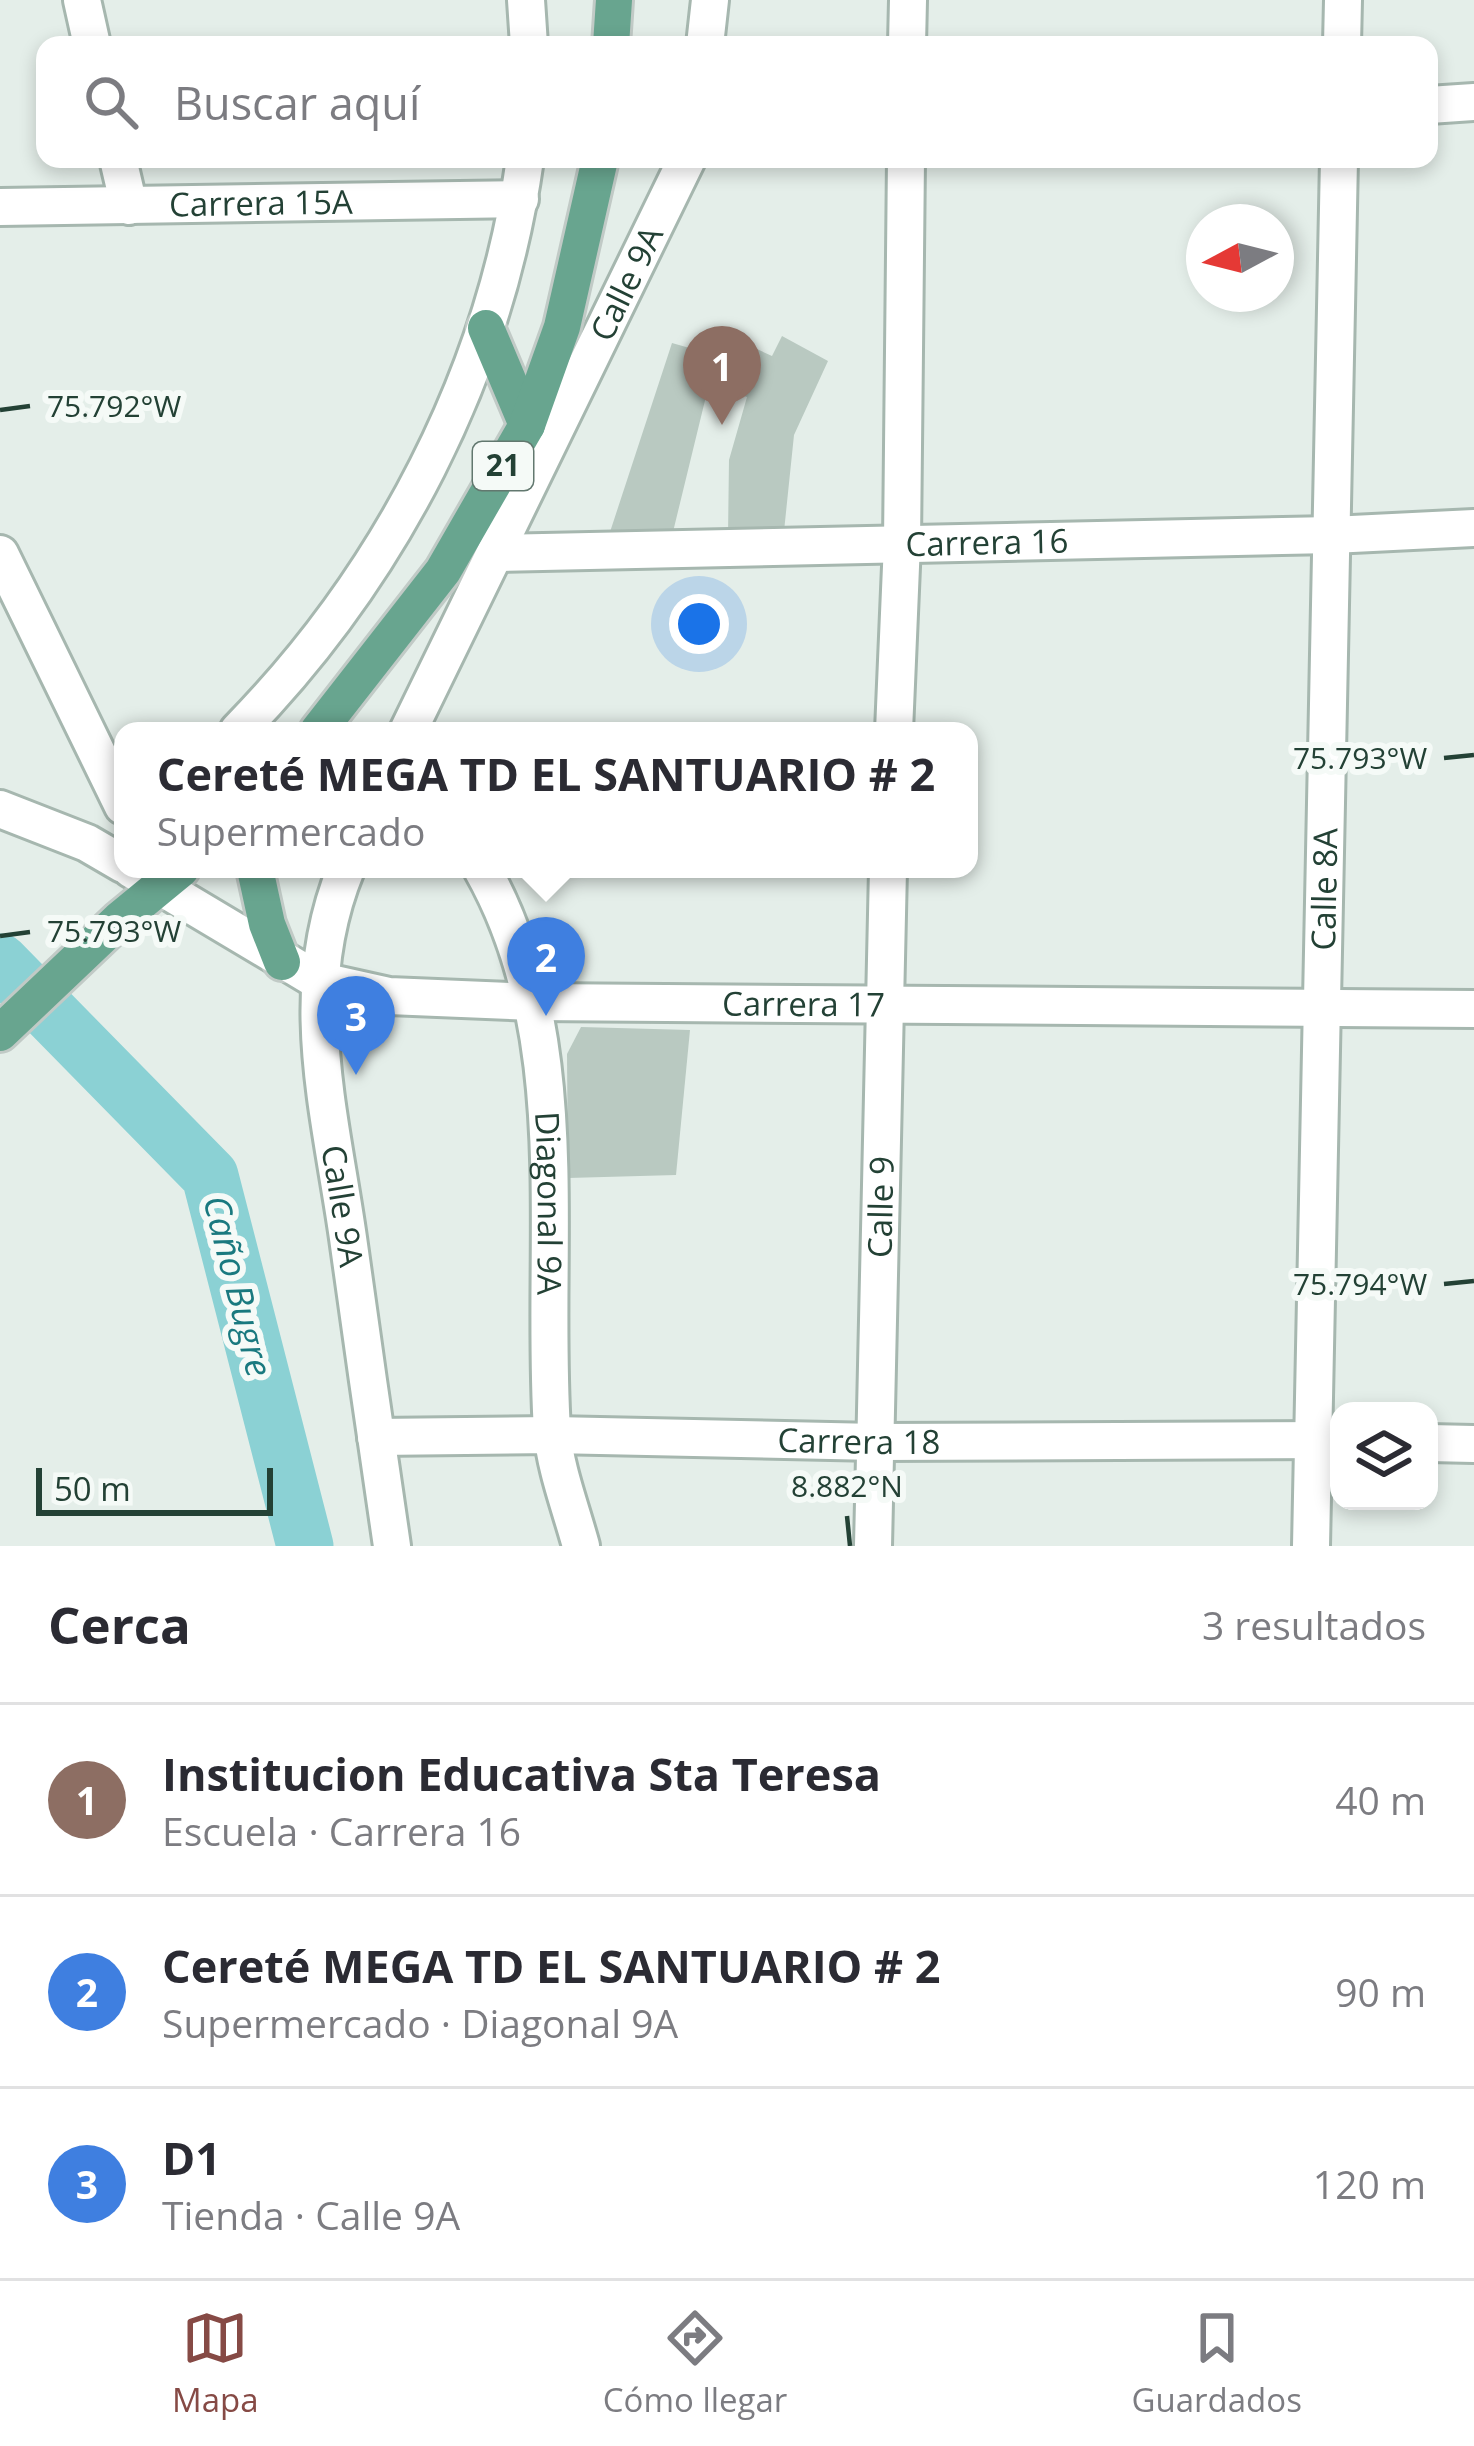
<!DOCTYPE html>
<html lang="es">
<head>
<meta charset="utf-8">
<style>
	:root { --surface:#fff; --page:#f2f2f3; --text:#2b2b33; --muted:#7c7c81; --line:#e1e1e2; --accent:#864a45 }
	body { margin:0; font-family:"Open Sans",sans-serif; background:var(--page); color:var(--text) }
	.controls { position:absolute; right:36px; bottom:36px; display:grid; overflow:hidden; border-radius:24px; box-shadow:0 6px 18px #0003 }
	.controls button { width:108px; height:108px; display:grid; place-items:center; padding:0; border:0; border-bottom:3px solid var(--line); background:var(--surface); color:var(--text); font:60px sans-serif }
	.compass { position:absolute; left:1186px; top:204px; width:108px; height:108px; border-radius:50%; background:var(--surface); box-shadow:0 6px 18px #0003; rotate:263deg }
	.scale { position:absolute; left:36px; bottom:30px; width:237px; box-sizing:border-box; padding-left:12px; border:6px solid #234135; border-top:0; font-size:33px; line-height:42px; white-space:nowrap; color:#234135; -webkit-text-stroke:9px #f5faf7; paint-order:stroke }
	.you { position:absolute; left:699px; top:624px; width:42px; height:42px; margin:-30px; border:9px solid #fff; border-radius:50%; background:#1a73e8; box-shadow:0 0 0 18px #1a73e833 }
	.badge { display:grid; place-items:center; width:78px; height:78px; border-radius:50%; background:var(--accent); color:#fff; font-size:39px; font-weight:700 }
	.pin { position:absolute; translate:-50% -99px; filter:drop-shadow(0 3px 6px #0008) }
	.pin::after { content:''; position:absolute; top:63px; width:42px; height:36px; background:inherit; clip-path:polygon(0 0,100% 0,50% 100%) }
	.popup { position:absolute; left:114px; top:722px; width:864px; height:156px; box-sizing:border-box; display:grid; place-content:center; border-radius:24px; background:var(--surface); filter:drop-shadow(0 3px 9px #0005); font-size:39px; white-space:nowrap; color:var(--muted) }
	.popup b { font-size:45px; color:var(--text) }
	.popup::after { content:''; position:absolute; left:50%; top:100%; margin-left:-24px; border:24px solid transparent; border-top-color:var(--surface) }
	.list { margin:0; padding:0; list-style:none }
	h2 { display:flex; justify-content:space-between; align-items:center; height:156px; margin:0; padding:0 48px; font-size:51px }
	h2 small { font-size:39px; font-weight:400; color:var(--muted) }
	.list li { display:grid; grid-template-columns:78px 1fr auto; gap:36px; align-items:center; box-sizing:border-box; height:192px; padding:0 48px; border-top:3px solid var(--line) }
	.list b { display:block; font-size:45px; white-space:nowrap }
	.list p { margin:0; font-size:39px; white-space:nowrap; color:var(--muted) }
	.list em { font-size:39px; font-style:normal; color:var(--muted) }
	.icon { flex:none; width:66px; height:66px; fill:none; stroke:currentColor; stroke-width:2; stroke-linecap:round; stroke-linejoin:round }
	.map { position:relative; flex:none; width:1474px; height:1546px; overflow:hidden }
	.search { position:absolute; background:var(--surface); box-shadow:0 6px 18px #0003; left:36px; right:36px; top:36px; height:132px; display:flex; align-items:center; gap:30px; box-sizing:border-box; padding:0 42px; border-radius:24px; color:var(--muted); font-size:45px }
	.sheet { height:732px; background:var(--surface) }
	nav { display:flex; justify-content:space-around; align-items:center; box-sizing:border-box; height:168px; border-top:3px solid var(--line); background:var(--surface); font-size:33px; color:var(--muted) }
	nav a { display:grid; justify-items:center; gap:6px }
	nav .on { color:var(--accent) }
	.map>svg:first-child { display:block }
	.lines { fill:none; stroke-linecap:round; stroke-linejoin:round }
	.river { stroke:#8bd1d4; stroke-width:57 }
	.building { fill:#b9c9c1 }
	.minor-casing { stroke:#a6b7af; stroke-width:42 }
	.major-casing { stroke:#c1cac6; stroke-width:42 }
	.minor { stroke:#fff; stroke-width:36 }
	.major { stroke:#68a58f; stroke-width:36 }
	.ticks { fill:none; stroke:#234135; stroke-width:4.5 }
	.labels { text-anchor:middle; stroke-width:12; stroke-linejoin:round; paint-order:stroke }
	.shield { fill:#f5faf7; stroke:#62786f; stroke-width:3 }
	.shield-label { font-size:30px; font-weight:bold; fill:#234135 }
	.street-label { font-size:33px; fill:#234135; stroke:#f5faf7 }
	.water-label { font-size:36px; font-style:italic; fill:#1a797f; stroke:#f5faf7 }
	.ticks-label { font-size:30px; text-anchor:middle; fill:#234135; stroke:#f5faf7; stroke-width:12; stroke-linejoin:round; paint-order:stroke }
</style>
</head>
<body>
<div class="map">
<svg width="1474" height="1546" viewBox="0 0 1474 1546">
	<rect width="100%" height="100%" fill="#e4eee9"/>
	<g class="lines">
		<!-- river -->
		<polyline class="river" points="0,962 210,1176 305,1546"/>
	</g>
	<!-- building -->
	<g class="building">
		<polygon points="722,333 772,356 782,336 828,361 794,435 783,541 728,536 729,460 747,397 709,384 672,536 636,544 610,532 672,343 707,353"/>
		<polygon points="581,1027 690,1030 676,1175 568,1178 567,1054"/>
	</g>
	<g class="lines">
		<defs>
			<g id="minor">
				<polyline points="82,0 92,45"/>
				<polyline points="526,0 529,45"/>
				<polyline points="705,45 710,0"/>
				<polyline points="907,45 908,0"/>
				<polyline points="1342,45 1343,0"/>
				<polyline points="1429,105 1474,102"/>
				<polyline points="118,159 129,206"/>
				<path id="s1" d="M0,207L520,199"/>
				<path id="s2" d="M498,553L1332,535L1474,528"/>
				<polyline points="0,554 123,806"/>
				<path d="M238,731C390,576 495,374 525,159"/>
				<path id="s3" d="M408,731L687,159"/>
				<polyline points="894,731 902,543 906,159"/>
				<polyline points="0,809 87,843 123,864"/>
				<path id="s4" d="M131,869L317,980L389,996L534,1002L1474,1009"/>
				<path id="s5" d="M346,869C295,993 330,1111 348,1238C362,1341 377,1443 392,1546"/>
				<path id="s6" d="M482,869C578,1038 540,1243 552,1430C555,1468 571,1509 581,1546"/>
				<path id="s7" d="M376,1437L553,1435L876,1442L1339,1440"/>
				<polyline points="1429,1443 1474,1444"/>
				<path id="s8" d="M873,1546L888,869"/>
				<path id="s9" d="M1311,1546L1339,159"/>
			</g>
			<g id="major">
				<polyline points="611,45 614,0"/>
				<polyline points="486,328 527,425"/>
				<polyline points="318,731 443,571 527,425 562,327 600,159"/>
				<polyline points="255,869 267,924 282,962"/>
				<polyline points="0,1033 119,920 181,869"/>
			</g>
		</defs>
		<!-- minor casing -->
		<use href="#minor" class="minor-casing"/>
		<!-- major casing -->
		<use href="#major" class="major-casing"/>
		<!-- minor -->
		<use href="#minor" class="minor"/>
		<!-- major -->
		<use href="#major" class="major"/>
	</g>
	<!-- ticks -->
	<path class="ticks" d="M0,410L30,406M1444,758L1474,755M0,936L30,932M1444,1284L1474,1281M847,1516L850,1546"/>
	<g class="labels">
		<!-- shield labels -->
		<rect class="shield" x="473" y="442" width="60" height="48" rx="9"/>
		<g class="shield-label">
			<text x="503" y="476">21</text>
		</g>
		<!-- street labels -->
		<g class="street-label">
			<text dy="12" stroke="none"><textPath href="#s1" startOffset="261">Carrera 15A</textPath></text>
			<text dy="12" stroke="none"><textPath href="#s3" startOffset="498">Calle 9A</textPath></text>
			<text dy="12" stroke="none"><textPath href="#s2" startOffset="489">Carrera 16</textPath></text>
			<text dy="12" stroke="none"><textPath href="#s9" startOffset="657">Calle 8A</textPath></text>
			<text dy="12" stroke="none"><textPath href="#s4" startOffset="705">Carrera 17</textPath></text>
			<text dy="12" stroke="none"><textPath href="#s6" startOffset="345">Diagonal 9A</textPath></text>
			<text dy="12" stroke="none"><textPath href="#s5" startOffset="342">Calle 9A</textPath></text>
			<text dy="12" stroke="none"><textPath href="#s8" startOffset="339">Calle 9</textPath></text>
			<text dy="12" stroke="none"><textPath href="#s7" startOffset="483">Carrera 18</textPath></text>
		</g>
		<!-- water labels -->
		<g class="water-label">
			<text transform="translate(238 1286) rotate(76)" y="13">Caño Bugre</text>
		</g>
	</g>
	<g class="ticks-label">
		<text x="114" y="417">75.792°W</text>
		<text x="1360" y="769">75.793°W</text>
		<text x="114" y="942">75.793°W</text>
		<text x="1360" y="1295">75.794°W</text>
		<text x="847" y="1497">8.882°N</text>
	</g>
</svg>
<div class="controls">
<button><svg class="icon" aria-label="layers" viewBox="0 0 24 24"><path d="M12 4l9 5-9 5-9-5zM3 14l9 5 9-5"/></svg></button>
</div>
<svg class="compass" viewBox="-18 -18 36 36"><path d="M0-13l5 13h-10z" fill="#e53935"/><path d="M0 13l5-13h-10z" fill="#7c7c81"/></svg>
<div class="scale">50 m</div>
<div class="you"></div>
<div class="pin badge" style="left:722px;top:425px;background:#8d6e63">1</div>
<div class="pin badge" style="left:546px;top:1016px;background:#3f7fe0">2</div>
<div class="popup"><b>Cereté MEGA TD EL SANTUARIO # 2</b>Supermercado</div>
<div class="pin badge" style="left:356px;top:1075px;background:#3f7fe0">3</div>
<div class="search"><svg class="icon" aria-label="search" viewBox="0 0 24 24"><circle cx="10" cy="10" r="6"/><path d="M15 15l6 6"/></svg>Buscar aquí</div>
</div>
<section class="sheet">
<h2>Cerca<small>3 resultados</small></h2>
<ul class="list">
<li><span class="badge" style="background:#8d6e63">1</span><div><b>Institucion Educativa Sta Teresa</b><p>Escuela · Carrera 16</p></div><em>40 m</em></li>
<li><span class="badge" style="background:#3f7fe0">2</span><div><b>Cereté MEGA TD EL SANTUARIO # 2</b><p>Supermercado · Diagonal 9A</p></div><em>90 m</em></li>
<li><span class="badge" style="background:#3f7fe0">3</span><div><b>D1</b><p>Tienda · Calle 9A</p></div><em>120 m</em></li>
</ul>
</section>
<nav>
<a class="on"><svg class="icon" aria-label="map" viewBox="0 0 24 24"><path d="M3 6l6-2 6 2 6-2v14l-6 2-6-2-6 2zM9 4v14M15 6v14"/></svg>Mapa</a>
<a><svg class="icon" aria-label="directions" viewBox="0 0 24 24"><path d="M12 3l9 9-9 9-9-9zM9 14v-3h6M13 9l2 2-2 2"/></svg>Cómo llegar</a>
<a><svg class="icon" aria-label="saved" viewBox="0 0 24 24"><path d="M7 4h10v16l-5-4-5 4z"/></svg>Guardados</a>
</nav>
</body>
</html>
